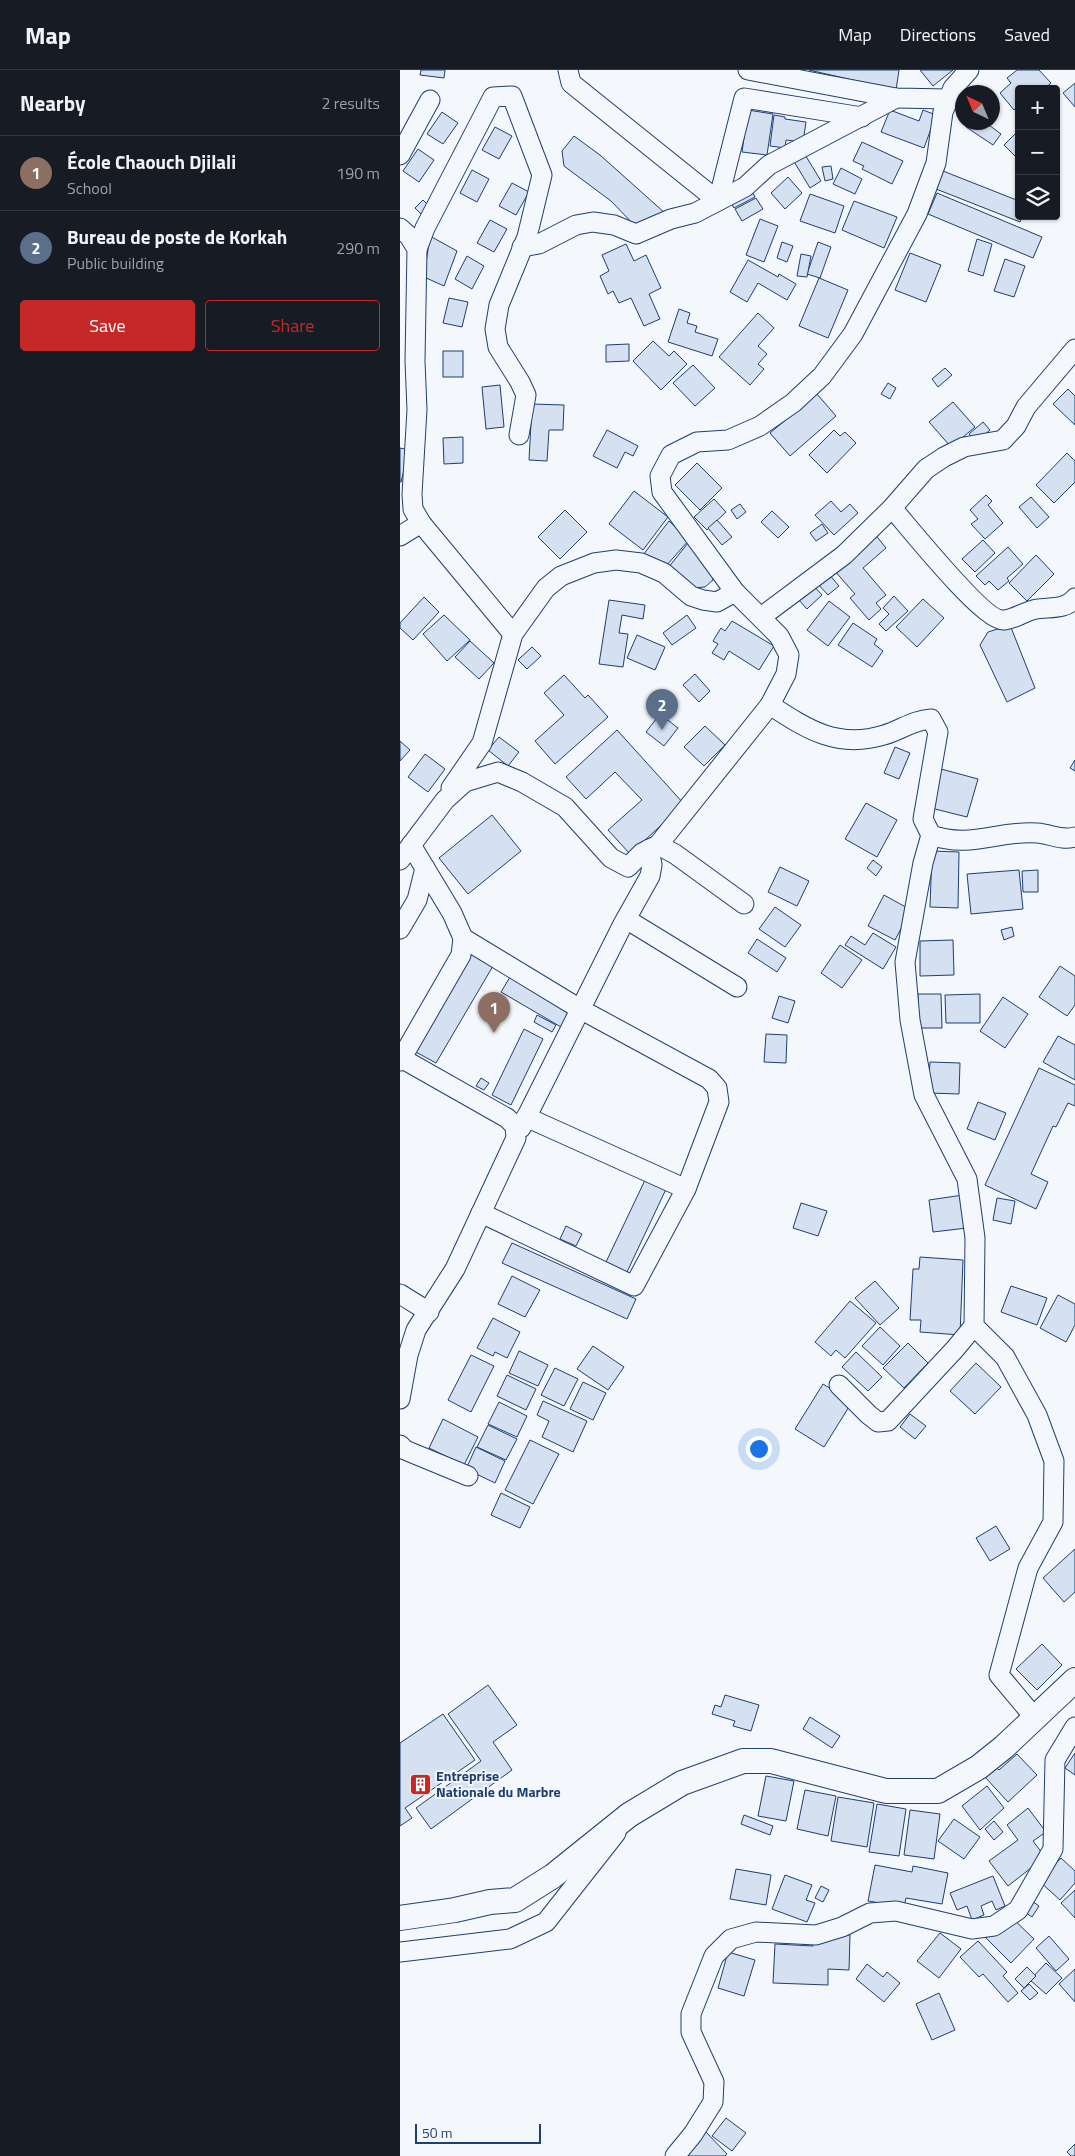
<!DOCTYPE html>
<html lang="en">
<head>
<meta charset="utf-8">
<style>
	:root { --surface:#171b24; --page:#242831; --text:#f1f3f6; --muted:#9ea1a6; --line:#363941; --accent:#c62828 }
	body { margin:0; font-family:"Titillium Web",sans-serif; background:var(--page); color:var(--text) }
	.controls { position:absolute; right:15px; top:15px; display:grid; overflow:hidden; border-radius:5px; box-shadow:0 1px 4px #0004 }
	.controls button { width:45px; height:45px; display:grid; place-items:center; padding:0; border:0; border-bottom:1px solid var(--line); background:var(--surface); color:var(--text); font:25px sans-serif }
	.compass { position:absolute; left:555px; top:15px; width:45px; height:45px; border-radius:50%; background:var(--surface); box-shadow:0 1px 4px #0004; rotate:316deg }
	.scale { position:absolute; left:15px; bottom:12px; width:126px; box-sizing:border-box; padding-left:5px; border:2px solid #1d3f73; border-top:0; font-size:14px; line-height:18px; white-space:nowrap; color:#1d3f73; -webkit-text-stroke:4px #f4f7fb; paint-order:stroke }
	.you { position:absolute; left:358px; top:1378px; width:18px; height:18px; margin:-12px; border:4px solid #fff; border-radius:50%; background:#1a73e8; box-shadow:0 0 0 8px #1a73e833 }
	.badge { display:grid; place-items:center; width:32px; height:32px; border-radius:50%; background:var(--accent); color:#fff; font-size:16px; font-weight:700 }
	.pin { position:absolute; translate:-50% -41px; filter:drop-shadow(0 1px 2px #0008) }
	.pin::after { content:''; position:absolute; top:26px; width:18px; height:15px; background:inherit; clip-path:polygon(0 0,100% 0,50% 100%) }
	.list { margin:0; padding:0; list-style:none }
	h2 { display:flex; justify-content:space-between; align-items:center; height:65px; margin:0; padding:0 20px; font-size:21px }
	h2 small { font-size:16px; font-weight:400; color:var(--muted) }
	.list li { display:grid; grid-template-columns:32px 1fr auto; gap:15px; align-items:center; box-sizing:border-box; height:75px; padding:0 20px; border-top:1px solid var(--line) }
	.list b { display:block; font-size:19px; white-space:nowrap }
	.list p { margin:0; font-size:16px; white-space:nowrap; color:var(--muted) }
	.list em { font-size:16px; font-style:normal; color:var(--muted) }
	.actions { display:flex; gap:10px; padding:15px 20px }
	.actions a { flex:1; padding:11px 0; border:1px solid var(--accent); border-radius:5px; text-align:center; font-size:18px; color:var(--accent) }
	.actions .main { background:var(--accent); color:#fff }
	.icon { flex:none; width:28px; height:28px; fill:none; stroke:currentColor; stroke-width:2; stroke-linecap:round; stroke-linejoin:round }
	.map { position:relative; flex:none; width:675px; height:2086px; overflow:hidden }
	header { display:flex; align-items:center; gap:30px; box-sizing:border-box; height:70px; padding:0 25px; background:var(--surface); border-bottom:1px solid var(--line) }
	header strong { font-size:24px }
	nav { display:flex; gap:28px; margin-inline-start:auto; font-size:18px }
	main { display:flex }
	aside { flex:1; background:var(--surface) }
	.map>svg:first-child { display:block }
	.building { fill:#d5e0f0; stroke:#1d3f73 }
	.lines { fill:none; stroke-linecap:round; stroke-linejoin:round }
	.minor-casing { stroke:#1d3f73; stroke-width:21 }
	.major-casing { stroke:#1d3f73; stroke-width:26 }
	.minor { stroke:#f4f7fb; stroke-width:19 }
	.major { stroke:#f4f7fb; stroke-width:24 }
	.labels { text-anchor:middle; stroke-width:4; stroke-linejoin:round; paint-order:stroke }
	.poi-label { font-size:14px; font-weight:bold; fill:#1d3f73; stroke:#f4f7fb; text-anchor:start }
</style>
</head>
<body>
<header>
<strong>Map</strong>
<nav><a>Map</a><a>Directions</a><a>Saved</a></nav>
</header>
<main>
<aside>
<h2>Nearby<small>2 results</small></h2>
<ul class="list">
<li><span class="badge" style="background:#8d6e63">1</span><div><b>École Chaouch Djilali</b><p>School</p></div><em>190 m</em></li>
<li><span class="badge" style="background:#5c6f8a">2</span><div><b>Bureau de poste de Korkah</b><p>Public building</p></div><em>290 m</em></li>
</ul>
<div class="actions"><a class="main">Save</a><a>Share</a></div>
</aside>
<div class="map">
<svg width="675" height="2086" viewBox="0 0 675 2086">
	<rect width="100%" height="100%" fill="#f4f7fb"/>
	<!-- building -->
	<g class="building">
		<polygon points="21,0 45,0 44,8 20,5"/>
		<polygon points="409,0 499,0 496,20"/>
		<polygon points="520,0 553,0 533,16"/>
		<polygon points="617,0 639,0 651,13 644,19 619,19 619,35 614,40 600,23 611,13 607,8"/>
		<polygon points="675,13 675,37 663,23"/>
		<polygon points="348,40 373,44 367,85 342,82"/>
		<polygon points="490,40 519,51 523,40 536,45 524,78 481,62"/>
		<polygon points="42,42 58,53 43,74 27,64"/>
		<polygon points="374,45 385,47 385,49 406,52 403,72 386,70 385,78 370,76"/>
		<polygon points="568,52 585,52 601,64 593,75 566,57"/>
		<polygon points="95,57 112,66 99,89 82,80"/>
		<polygon points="619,60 619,82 615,86 604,75"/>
		<polygon points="174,66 200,85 266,144 237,158 211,131 164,96 162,81"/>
		<polygon points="462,72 503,91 492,114 462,99 464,96 453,91"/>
		<polygon points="18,79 34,90 19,112 3,101"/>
		<polygon points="404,83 421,111 410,118 393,90"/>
		<polygon points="431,96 433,109 425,111 422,97"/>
		<polygon points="441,98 462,109 455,124 433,114"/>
		<polygon points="72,100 89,109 77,132 60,123"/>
		<polygon points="543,101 619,131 619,146 622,146 620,152 536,119"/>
		<polygon points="388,107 402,123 385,139 371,123"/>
		<polygon points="112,113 129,122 116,145 99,136"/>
		<polygon points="350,118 355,127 334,138 329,129"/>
		<polygon points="537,123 642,167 633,188 528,144"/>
		<polygon points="410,124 444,136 435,163 400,151"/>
		<polygon points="356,128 363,139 342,151 335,139"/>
		<polygon points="23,130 31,138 23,146 15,138"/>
		<polygon points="454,131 497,147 484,178 442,160"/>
		<polygon points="360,149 378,156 364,192 346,185"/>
		<polygon points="90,150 107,159 94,182 77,173"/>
		<polygon points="30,166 57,181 44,216 24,207"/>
		<polygon points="577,169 592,174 583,206 568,201"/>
		<polygon points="382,172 393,176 387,192 377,188"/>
		<polygon points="418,172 431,177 420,208 407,204"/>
		<polygon points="226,174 234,191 246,185 261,218 249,224 260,249 244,256 231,228 219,233 213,221 208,224 200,206 209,201 202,185"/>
		<polygon points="510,183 541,195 526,232 495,220"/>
		<polygon points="401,184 411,186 407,207 397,206"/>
		<polygon points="67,186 84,196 72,219 55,209"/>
		<polygon points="605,189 625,196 614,227 594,221"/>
		<polygon points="348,190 378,207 379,204 396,214 387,230 358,213 347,232 330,222"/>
		<polygon points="419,208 448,220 428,268 399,256"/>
		<polygon points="49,228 68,232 62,257 43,253"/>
		<polygon points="279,239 290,243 287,253 297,256 295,262 318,269 312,286 268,272"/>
		<polygon points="358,243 374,258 358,276 367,284 358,294 364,299 350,315 319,287"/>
		<polygon points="253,271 269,286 274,281 287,294 261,320 233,291"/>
		<polygon points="229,274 229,291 206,292 206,275"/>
		<rect x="43" y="281" width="20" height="26"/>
		<polygon points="293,295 315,318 295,336 273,313"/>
		<polygon points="545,298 552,305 538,317 532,309"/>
		<polygon points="488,313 496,318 490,329 481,324"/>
		<polygon points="100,315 104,357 86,359 82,317"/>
		<polygon points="668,319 675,326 675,355 653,334"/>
		<polygon points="417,324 436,346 390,386 370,363"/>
		<polygon points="553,332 575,357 551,377 529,352"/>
		<polygon points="132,334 164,335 163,360 149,360 147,391 129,390"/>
		<polygon points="583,352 590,360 576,372 569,364"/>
		<polygon points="207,360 238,376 233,386 225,382 217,398 193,386"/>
		<polygon points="434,360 440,366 445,362 456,373 427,403 409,385"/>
		<polygon points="63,367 63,393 44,394 43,368"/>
		<polygon points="0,378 9,380 1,412 0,412"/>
		<polygon points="667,383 675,391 675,412 654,433 636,415"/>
		<polygon points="297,393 322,418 300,440 275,415"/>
		<polygon points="234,421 268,447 243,480 209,454"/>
		<polygon points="586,425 592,431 588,435 603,453 585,469 571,454 578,449 570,440"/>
		<polygon points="631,427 649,447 637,458 619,437"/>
		<polygon points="314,429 326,442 307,460 294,447"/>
		<polygon points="431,431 441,442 450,434 458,443 434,465 415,445"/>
		<polygon points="340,434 346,442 337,449 331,440"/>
		<polygon points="165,440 187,462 160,489 138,467"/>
		<polygon points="372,441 389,457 378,468 361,452"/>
		<polygon points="317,450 332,467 322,475 308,458"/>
		<polygon points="269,451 289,470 266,496 243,485"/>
		<polygon points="422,454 428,463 416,471 410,463"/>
		<polygon points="474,463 486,478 463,498 486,525 476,533 481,539 469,550 450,528 455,524 433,499"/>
		<polygon points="583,470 595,483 575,502 562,489"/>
		<polygon points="288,473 311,499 313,510 305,517 293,518 268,498"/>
		<polygon points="608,477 623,494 607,508 609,511 598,520 589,511 585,515 576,506"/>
		<polygon points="636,485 654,504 627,531 609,513"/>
		<polygon points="427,502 439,516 428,525 416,512"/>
		<polygon points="412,514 422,525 407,539 397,528"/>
		<polygon points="494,526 508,541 486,561 479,554 489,544 483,538"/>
		<polygon points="24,527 39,542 13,570 0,558 0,553"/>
		<polygon points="523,529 544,548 517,577 496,557"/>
		<polygon points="209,530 245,535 243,549 222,545 219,563 228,564 223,597 199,594"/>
		<polygon points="429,531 450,547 428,576 407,560"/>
		<polygon points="44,545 70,570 47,591 23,564"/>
		<polygon points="287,545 296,558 272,575 263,563"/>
		<polygon points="332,551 374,576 359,600 329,581 324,590 312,583 318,574 313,571 321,558 325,561"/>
		<polygon points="453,553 477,569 474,574 483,581 472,597 438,575"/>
		<polygon points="610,555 635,618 607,632 580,575 588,562"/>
		<polygon points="237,565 265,577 255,600 227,588"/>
		<polygon points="70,571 94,593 79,609 55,587"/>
		<polygon points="132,577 141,586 127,599 118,590"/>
		<polygon points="295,604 310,621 299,632 283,615"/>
		<polygon points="164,605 185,628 188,625 208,647 155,694 135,671 164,645 144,623"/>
		<polygon points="260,644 278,658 264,676 246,662"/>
		<polygon points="305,656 325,675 304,696 284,677"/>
		<polygon points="217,660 284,734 230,784 208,760 242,730 215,702 186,729 166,707"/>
		<polygon points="99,667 119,682 108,696 88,680"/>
		<polygon points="0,671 10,680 0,691"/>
		<polygon points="495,677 510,683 499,709 484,703"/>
		<polygon points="25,684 45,699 28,722 8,707"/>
		<polygon points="675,690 675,701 670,698"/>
		<polygon points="541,699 578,709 567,747 531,738"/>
		<polygon points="466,733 497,750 477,787 445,769"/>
		<polygon points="92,745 121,781 68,824 39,788"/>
		<polygon points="532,781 559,782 558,838 530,837"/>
		<polygon points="473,790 482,797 476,806 467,798"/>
		<polygon points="380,797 409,811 397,836 368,822"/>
		<polygon points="619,800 623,839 571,844 567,804"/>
		<polygon points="638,800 638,822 623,822 622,801"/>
		<polygon points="484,825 511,840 495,870 468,856"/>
		<polygon points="375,837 401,855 385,877 359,859"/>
		<polygon points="612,857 614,866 604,870 601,860"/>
		<polygon points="473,863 496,877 483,899 445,875 451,866 465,875"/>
		<polygon points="357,869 386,888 377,902 348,883"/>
		<polygon points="553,870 554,905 520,906 520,871"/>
		<polygon points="440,875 462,890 442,918 421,903"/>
		<polygon points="71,883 93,896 36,993 14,981"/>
		<polygon points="660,896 675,906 675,935 667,946 639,927"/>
		<polygon points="113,902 173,938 161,957 101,922"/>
		<polygon points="518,924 541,924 542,958 518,958"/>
		<polygon points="580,924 580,953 546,953 545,925"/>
		<polygon points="379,926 395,931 388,953 372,948"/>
		<polygon points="603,927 628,944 605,978 580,961"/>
		<polygon points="137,945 156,955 152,962 134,952"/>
		<polygon points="124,959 143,969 111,1035 92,1025"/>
		<polygon points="366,964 387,965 386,993 364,992"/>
		<polygon points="658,966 675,975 675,1010 643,992"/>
		<polygon points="530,992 560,993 559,1024 528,1023"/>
		<polygon points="639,998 675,1015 675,1036 668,1033 656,1057 653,1056 631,1104 648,1112 636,1139 585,1115"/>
		<polygon points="81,1008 89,1013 84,1020 76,1016"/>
		<polygon points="578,1032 606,1043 595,1070 567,1059"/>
		<polygon points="246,1108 267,1117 227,1202 206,1192"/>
		<polygon points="563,1125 567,1158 533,1162 529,1130"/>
		<polygon points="597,1128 615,1131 611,1154 593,1150"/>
		<polygon points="401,1133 427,1141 418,1166 393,1158"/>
		<polygon points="166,1156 182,1164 176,1176 160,1169"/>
		<polygon points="112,1173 236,1229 227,1249 102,1193"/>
		<polygon points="520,1187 563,1190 560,1265 520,1262 521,1250 510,1250 513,1199 519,1199"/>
		<polygon points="112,1206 140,1220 125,1247 98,1234"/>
		<polygon points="475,1211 499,1238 480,1255 455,1228"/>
		<polygon points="611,1216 647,1228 637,1255 601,1242"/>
		<polygon points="658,1225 675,1234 675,1255 666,1272 640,1258"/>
		<polygon points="450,1231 476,1253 445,1288 436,1280 431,1286 415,1272"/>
		<polygon points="93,1248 120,1262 107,1288 95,1282 93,1286 77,1278"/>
		<polygon points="480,1257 500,1276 483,1295 462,1276"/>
		<polygon points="508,1273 528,1293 504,1318 483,1298"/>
		<polygon points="193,1276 224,1297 208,1320 177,1299"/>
		<polygon points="119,1281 148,1295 138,1316 109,1303"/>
		<polygon points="456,1282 482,1307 468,1321 442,1297"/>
		<polygon points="71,1285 94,1296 71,1342 48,1330"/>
		<polygon points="576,1293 601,1317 575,1344 550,1321"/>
		<polygon points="155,1298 178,1309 164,1336 141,1325"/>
		<polygon points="107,1305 136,1319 126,1340 97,1326"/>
		<polygon points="183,1312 206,1323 193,1350 170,1339"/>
		<polygon points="423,1314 452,1332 424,1377 395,1359"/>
		<polygon points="143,1331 187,1351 173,1382 142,1367 149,1351 137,1345"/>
		<polygon points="99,1332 127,1346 117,1367 88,1354"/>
		<polygon points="510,1344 526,1356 515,1369 500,1357"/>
		<polygon points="43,1349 78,1367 64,1395 29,1378"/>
		<polygon points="88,1355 117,1369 106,1390 77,1377"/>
		<polygon points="130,1370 159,1384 133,1434 105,1420"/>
		<polygon points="76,1377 105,1391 95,1413 66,1399"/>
		<polygon points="101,1423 130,1437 120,1458 91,1445"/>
		<polygon points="596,1456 610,1479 590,1491 576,1468"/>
		<polygon points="675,1479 675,1522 664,1532 643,1508"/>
		<polygon points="642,1574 662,1595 637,1620 616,1599"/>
		<polygon points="88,1615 117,1655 93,1672 112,1700 31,1759 16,1738 81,1691 48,1644"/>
		<polygon points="325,1625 359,1635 351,1661 333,1656 335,1651 312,1644 315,1635 321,1637"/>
		<polygon points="43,1644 75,1690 5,1738 12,1748 0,1756 0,1673"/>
		<polygon points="410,1647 440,1666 432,1678 403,1659"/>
		<polygon points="675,1683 675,1705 665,1698"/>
		<polygon points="617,1684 637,1705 608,1732 584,1706 595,1696 599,1700"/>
		<polygon points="366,1706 394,1711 386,1751 358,1746"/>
		<polygon points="587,1716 604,1738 580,1760 562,1736"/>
		<polygon points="405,1720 436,1726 428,1766 397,1759"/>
		<polygon points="438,1727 474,1733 467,1777 431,1771"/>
		<polygon points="477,1734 506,1739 499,1786 469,1782"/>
		<polygon points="628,1738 646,1762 633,1771 645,1787 608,1816 589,1791 618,1770 607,1755"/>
		<polygon points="510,1740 540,1744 534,1789 504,1785"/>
		<polygon points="344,1745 373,1756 370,1765 341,1754"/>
		<polygon points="554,1749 580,1767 564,1789 538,1771"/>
		<polygon points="594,1751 603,1762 594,1770 585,1759"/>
		<polygon points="661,1788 675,1801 675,1813 660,1830 639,1811"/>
		<polygon points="475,1795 512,1802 513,1796 548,1803 542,1834 506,1828 504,1837 468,1831"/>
		<polygon points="336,1799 371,1805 366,1835 330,1829"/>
		<polygon points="385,1805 412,1815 406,1830 415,1833 407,1852 372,1839"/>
		<polygon points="593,1806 605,1836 596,1840 592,1831 581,1836 584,1845 572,1850 567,1836 557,1840 550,1823"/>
		<polygon points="421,1816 429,1820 423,1832 415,1828"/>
		<polygon points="675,1820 675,1848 661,1833"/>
		<polygon points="632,1831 639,1836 632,1847 625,1842"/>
		<polygon points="609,1845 634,1869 611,1893 586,1868"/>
		<polygon points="413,1863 450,1865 449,1900 428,1899 428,1915 373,1913 375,1874 413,1876"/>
		<polygon points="540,1863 561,1879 539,1908 517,1891"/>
		<polygon points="649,1866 669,1889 656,1901 636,1878"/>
		<polygon points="578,1871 607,1902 603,1906 618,1923 608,1932 583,1904 579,1907 560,1887"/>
		<polygon points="328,1882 355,1890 344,1926 318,1918"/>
		<polygon points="646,1893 662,1908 646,1924 630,1910"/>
		<polygon points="467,1894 483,1907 487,1902 500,1913 484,1932 456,1909"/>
		<polygon points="627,1897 636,1906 624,1918 615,1909"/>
		<polygon points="675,1899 675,1932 659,1914"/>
		<polygon points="629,1914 638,1923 630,1930 621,1921"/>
		<polygon points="539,1923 555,1960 532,1970 516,1934"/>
		<polygon points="326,2048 346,2063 332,2081 312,2066"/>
		<polygon points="305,2061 327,2084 325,2086 279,2086"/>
		<polygon points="675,2074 675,2086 671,2086 667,2082"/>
	</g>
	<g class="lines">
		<defs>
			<g id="minor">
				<polyline points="168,0 171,13 318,131 345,117 369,95 496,28"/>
				<polyline points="348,0 496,28 548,29"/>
				<polyline points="0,85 30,30"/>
				<polyline points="0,158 9,166 17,179 15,291 17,340 12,424 13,439 21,453 113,564"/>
				<polyline points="122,177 139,174 176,155 193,152 214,155 236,164 271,149 295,143 318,131 344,28 462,47"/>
				<polyline points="17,179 25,158 93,27 112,26 142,105 127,167 99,235 95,259 98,277 120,312 126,325 119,365"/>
				<path d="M492,438C508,456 584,552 604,550C615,549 625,541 637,539C650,537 666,540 675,528"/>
				<polyline points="0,466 21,453"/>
				<polyline points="361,547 444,485 492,438 526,399 544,387 564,377 603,370 616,356 626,337 675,279"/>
				<path d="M370,635C408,660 438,679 484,665C501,660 513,650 531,649L538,662L523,749L531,765C571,779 598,760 637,763C651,764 661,771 675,767"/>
				<polyline points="51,718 82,673 113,564 146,518 161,506 194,493 216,490 241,493 264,503 291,526 303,530 317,532 335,522"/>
				<polyline points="531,765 523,793 505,892 510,950 524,1025 567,1109 575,1168 574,1256 605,1287 637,1345 654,1391 653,1452 628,1498 599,1605 635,1648"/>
				<polyline points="258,775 275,784 344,834"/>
				<polyline points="0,790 45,730 65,712 98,702 122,712 165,737 211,788 228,797 242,783 258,775 370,635 386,604 389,585 379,566 335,522 262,422 260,406 271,385 297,372 328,370 360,356 393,333 422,306 453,264 517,144 536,93 543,42 553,18 569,0"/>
				<polyline points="226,849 337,917"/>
				<polyline points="0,859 17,830 25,798"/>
				<polyline points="63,868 180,939 309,1009 317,1018 319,1032 286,1119"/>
				<polyline points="0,991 61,885 63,868 52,843 11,775"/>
				<polyline points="121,1058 222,856 250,806 252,795 249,779"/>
				<polyline points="81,1143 234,1216 286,1119 126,1047"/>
				<polyline points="0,1224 29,1242"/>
				<polyline points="439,1315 469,1345 478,1352 488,1351 555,1279 574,1256"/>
				<polyline points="0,1329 8,1285 16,1260 55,1199 116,1068 115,1056 107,1048 1,988"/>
				<polyline points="0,1375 5,1380 68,1406"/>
				<polyline points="0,1882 110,1869 146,1852 216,1763"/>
				<polyline points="275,2086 293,2064 313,2032 314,2012 291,1962 291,1944 314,1886 331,1869 356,1862 416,1865 442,1857 470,1843 496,1841 572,1859 594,1856 618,1840 653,1779 655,1690 675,1657"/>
			</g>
			<polyline id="major" points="0,1848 55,1840 90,1832 115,1830 153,1806 229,1745 282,1713 343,1691 371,1691 486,1721 538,1721 579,1697 604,1677 675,1610"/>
		</defs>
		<!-- minor casing -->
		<use href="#minor" class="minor-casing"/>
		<!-- major casing -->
		<use href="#major" class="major-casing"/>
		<!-- minor -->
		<use href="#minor" class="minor"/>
		<!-- major -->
		<use href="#major" class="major"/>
	</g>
	<!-- icons -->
	<defs>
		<symbol id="building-square" viewBox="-11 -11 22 22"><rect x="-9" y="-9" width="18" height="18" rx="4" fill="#c62828" stroke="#f4f7fb"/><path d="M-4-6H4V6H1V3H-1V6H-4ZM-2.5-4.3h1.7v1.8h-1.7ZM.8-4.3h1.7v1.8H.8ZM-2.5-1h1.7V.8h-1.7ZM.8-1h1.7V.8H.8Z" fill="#fff"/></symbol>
	</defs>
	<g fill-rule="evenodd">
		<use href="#building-square" x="8" y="1702" width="25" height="25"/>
	</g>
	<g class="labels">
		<!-- poi labels -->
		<g class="poi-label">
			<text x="36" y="1711">Entreprise<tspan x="36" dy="16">Nationale du Marbre</tspan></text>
		</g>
	</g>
</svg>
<div class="controls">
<button>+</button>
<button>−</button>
<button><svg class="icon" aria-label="layers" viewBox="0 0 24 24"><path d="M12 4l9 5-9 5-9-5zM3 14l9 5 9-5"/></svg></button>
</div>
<svg class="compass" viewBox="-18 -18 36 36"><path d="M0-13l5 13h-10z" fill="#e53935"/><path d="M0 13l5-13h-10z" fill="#9ea1a6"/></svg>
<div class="scale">50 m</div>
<div class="you"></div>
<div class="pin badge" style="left:94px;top:963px;background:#8d6e63">1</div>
<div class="pin badge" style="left:262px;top:660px;background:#5c6f8a">2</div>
</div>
</main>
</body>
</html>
